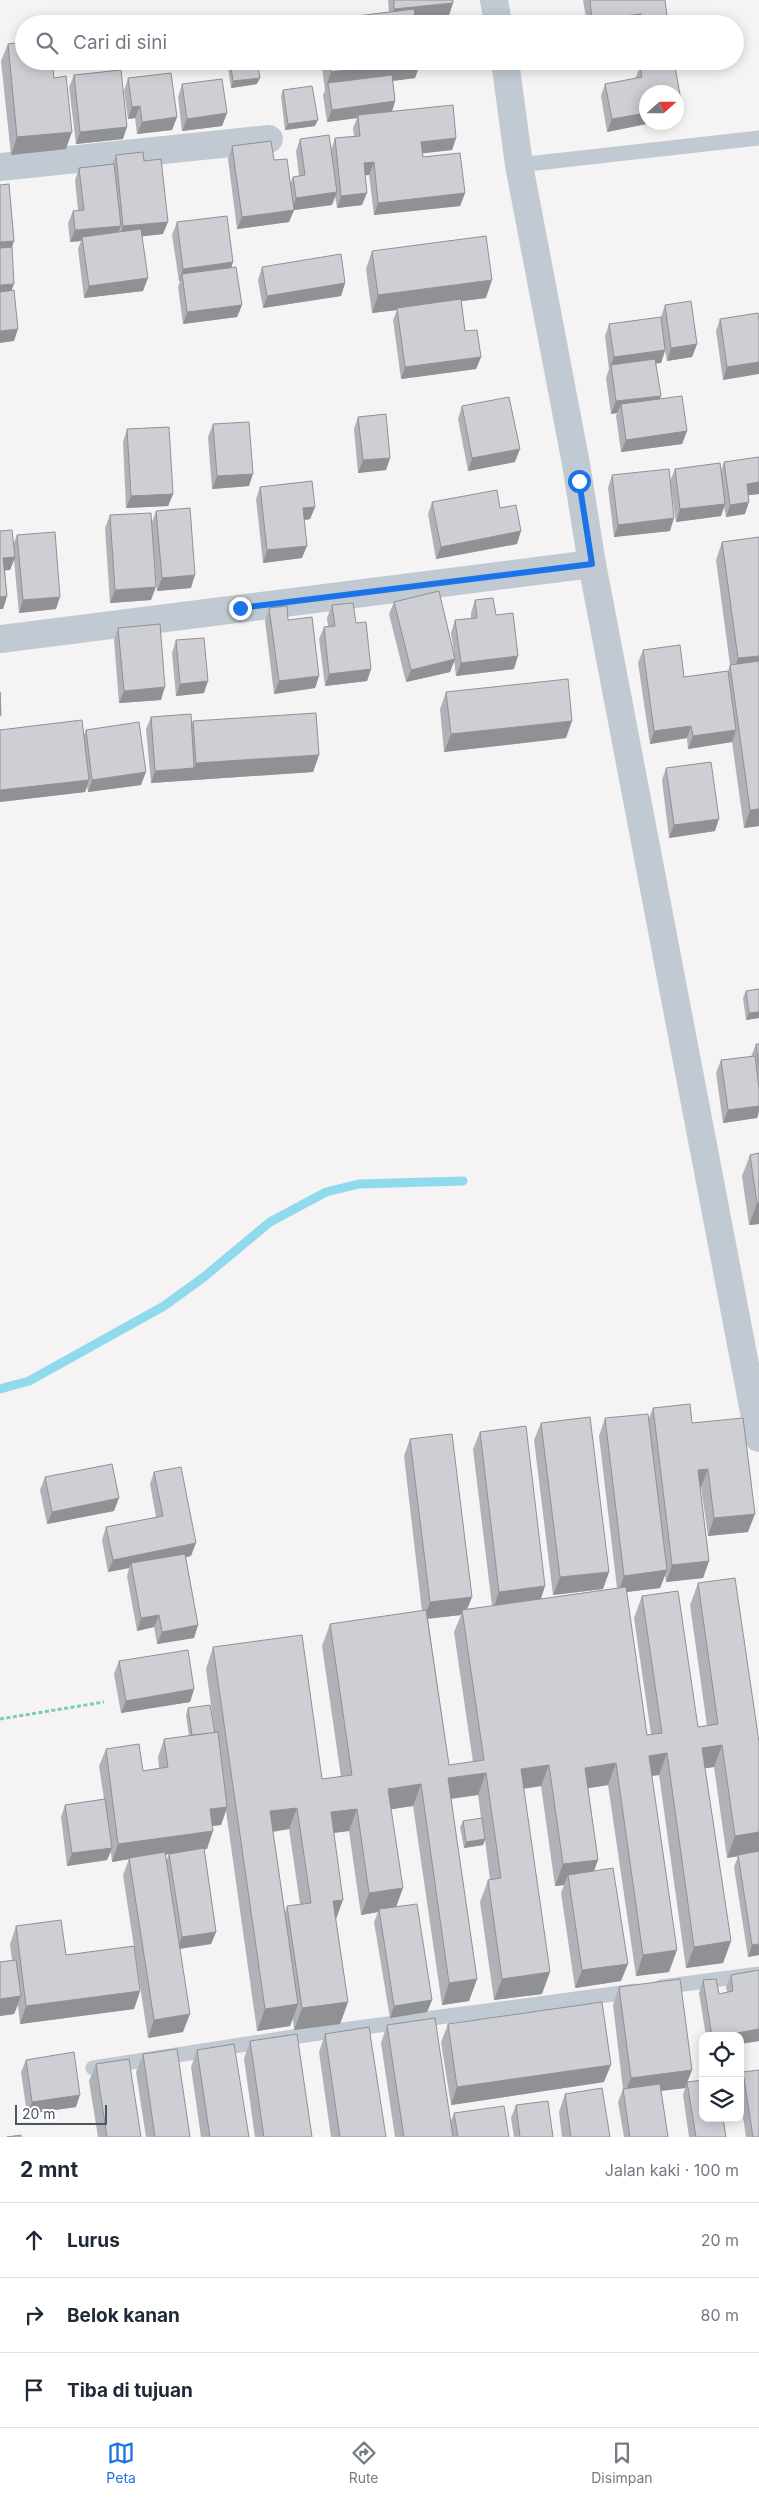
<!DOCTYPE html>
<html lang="id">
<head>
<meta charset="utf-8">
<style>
	:root { --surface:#fff; --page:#f2f2f3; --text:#1f2937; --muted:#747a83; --line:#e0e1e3; --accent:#1a73e8 }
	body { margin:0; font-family:Inter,sans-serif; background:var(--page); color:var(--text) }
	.controls { position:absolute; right:15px; bottom:15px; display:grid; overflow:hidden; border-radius:10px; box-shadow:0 2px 12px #0003 }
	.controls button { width:45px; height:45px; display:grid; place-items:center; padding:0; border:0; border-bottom:1px solid var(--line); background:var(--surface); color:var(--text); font:25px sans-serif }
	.compass { position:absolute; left:639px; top:85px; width:45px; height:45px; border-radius:50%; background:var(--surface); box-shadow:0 2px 12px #0003; rotate:69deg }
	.scale { position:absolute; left:15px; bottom:12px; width:92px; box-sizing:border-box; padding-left:5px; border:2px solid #4a5661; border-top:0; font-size:14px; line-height:18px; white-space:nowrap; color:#4a5661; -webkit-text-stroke:4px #fff; paint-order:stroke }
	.stop { position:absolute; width:15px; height:15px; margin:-11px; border:4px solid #1a73e8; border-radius:50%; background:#fff }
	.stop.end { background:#1a73e8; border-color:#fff; box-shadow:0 1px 5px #0008 }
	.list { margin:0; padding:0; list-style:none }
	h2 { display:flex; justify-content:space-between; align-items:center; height:65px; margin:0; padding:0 20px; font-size:21px }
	h2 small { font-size:16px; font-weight:400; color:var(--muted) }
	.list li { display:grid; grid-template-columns:32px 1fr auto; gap:15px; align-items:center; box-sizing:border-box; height:75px; padding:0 20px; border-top:1px solid var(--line) }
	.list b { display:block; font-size:19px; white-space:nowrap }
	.list em { font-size:16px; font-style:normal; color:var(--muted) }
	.icon { flex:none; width:28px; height:28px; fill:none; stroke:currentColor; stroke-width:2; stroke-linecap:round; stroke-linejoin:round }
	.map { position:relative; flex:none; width:759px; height:2137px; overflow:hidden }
	.search { position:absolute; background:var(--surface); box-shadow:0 2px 12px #0003; left:15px; right:15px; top:15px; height:55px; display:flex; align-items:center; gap:12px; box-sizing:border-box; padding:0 18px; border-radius:28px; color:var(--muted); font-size:19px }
	.sheet { height:290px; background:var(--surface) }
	nav { display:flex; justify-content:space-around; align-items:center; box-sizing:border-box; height:70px; border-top:1px solid var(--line); background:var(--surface); font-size:14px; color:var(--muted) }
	nav a { display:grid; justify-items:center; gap:2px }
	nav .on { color:var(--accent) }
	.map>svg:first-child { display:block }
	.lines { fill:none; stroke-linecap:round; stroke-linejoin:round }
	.stream { stroke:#90daee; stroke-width:9 }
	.path { stroke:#7ad0a6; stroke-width:3; stroke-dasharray:4 2.5; stroke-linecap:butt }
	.service { stroke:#c1cad2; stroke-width:15 }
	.minor { stroke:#c1cad2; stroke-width:28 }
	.wall { fill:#b0b2b7; fill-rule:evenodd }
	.shaded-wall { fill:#909195 }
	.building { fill:#cdcfd5; stroke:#909195 }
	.route { stroke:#1a73e8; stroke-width:6 }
</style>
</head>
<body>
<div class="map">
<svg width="759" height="2137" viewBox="0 0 759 2137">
	<rect width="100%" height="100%" fill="#f5f3f3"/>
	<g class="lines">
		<!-- stream -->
		<polyline class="stream" points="0,1389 29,1381 164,1306 204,1277 270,1222 326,1192 359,1184 463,1181"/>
		<!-- path -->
		<polyline class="path" points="0,1719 104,1702"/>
		<!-- service -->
		<g class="service">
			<polyline points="519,165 759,138"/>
			<polyline points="661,1987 759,1974"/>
			<polyline points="93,2068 312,2034 636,1991"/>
		</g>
		<!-- minor -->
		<g class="minor">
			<polyline points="494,0 498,24"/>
			<polyline points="505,61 519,165 576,464 592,564 759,1438"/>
			<polyline points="0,167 269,139"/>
			<polyline points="0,639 592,564"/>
		</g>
	</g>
	<!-- wall -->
	<g class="wall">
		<polygon points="388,0 453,0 453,3 449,15 416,19 416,24 323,24 324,20 389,12"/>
		<polygon points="583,0 665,0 668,24 587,24"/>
		<polygon points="8,44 66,149 11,155 1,61"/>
		<polygon points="227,61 257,61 257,84 231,88"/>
		<polygon points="321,61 421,61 415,78 393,81 395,101 392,112 456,138 452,150 422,153 423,157 465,193 460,206 374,215 369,175 365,175 362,205 337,208 335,196 332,205 294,210 289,222 237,229 228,159 232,146 274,160 290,184 293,177 299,176 296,151 300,139 331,150 335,138 354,136 353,128 357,118 327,122 323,95 325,90"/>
		<polygon points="668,61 674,61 682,106 677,119 676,119 676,92 646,92 646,122 656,122 607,132 601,96 605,84 635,79 640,67"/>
		<polygon points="74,75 123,139 76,144 69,87"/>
		<polygon points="128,78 177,117 172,130 137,134 135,118 128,119 124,91"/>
		<polygon points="182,84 227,113 222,126 182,131 178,97"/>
		<polygon points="283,90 315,126 285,130 281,96"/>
		<polygon points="116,155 144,161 163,234 142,236 143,291 84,298 78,249 81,241 70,242 68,223 73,211 78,210 75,180 79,168 112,164"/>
		<polygon points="177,222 242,305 237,317 183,324 178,287 180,281 179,281 172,235"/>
		<polygon points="372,251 486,298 461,301 465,331 481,357 476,369 401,379 393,320 397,310 372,313 366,269"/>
		<polygon points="262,267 345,283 341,296 263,308 258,280"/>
		<polygon points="665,305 697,344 692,357 667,361 665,351 661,363 656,363 660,399 687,431 682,444 621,452 616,416 617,413 611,414 606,378 609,369 605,336 609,324 661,317"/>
		<polygon points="758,313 723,380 716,331 720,319"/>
		<polygon points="462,406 515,462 468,471 458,419"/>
		<polygon points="358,417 390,458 386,470 358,473 354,429"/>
		<polygon points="213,424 249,486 212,489 208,437"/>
		<polygon points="127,429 173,494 168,506 126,508 123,442"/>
		<polygon points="759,457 759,494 748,495 745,514 726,517 724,507 721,516 676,522 670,481 675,469 721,471 724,462"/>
		<polygon points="612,475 670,531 614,537 608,488"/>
		<polygon points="260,487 315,507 310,519 304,520 302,558 263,563 256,499"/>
		<polygon points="432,502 517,544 436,559 428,514"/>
		<polygon points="156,511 191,588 157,591 153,543 151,600 110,603 105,528 110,515 152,522"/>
		<polygon points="0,531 13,545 17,535 56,609 19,613 14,560 10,570 5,570 7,596 3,609"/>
		<polygon points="759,537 759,826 744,828 732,742 688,749 687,738 650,744 638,663 643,650 684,677 728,671 730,665 716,560 722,542"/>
		<polygon points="475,600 496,615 514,669 456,676 454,660 450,672 406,682 389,614 394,602 454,653 451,633 455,620 471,618 471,613"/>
		<polygon points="332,605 356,623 371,669 367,681 325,686 319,639 324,627 328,626 327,618"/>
		<polygon points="269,608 288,620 319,676 315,688 274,694 265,621"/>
		<polygon points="118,628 161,700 119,703 114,640"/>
		<polygon points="176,640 204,693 176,696 172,653"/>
		<polygon points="446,692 566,738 444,752 440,709"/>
		<polygon points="151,717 191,726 193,721 319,755 313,772 151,783 146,729"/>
		<polygon points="0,730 84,735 86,730 141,785 88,792 87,786 85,792 0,802"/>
		<polygon points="666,768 715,831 669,838 662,780"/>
		<polygon points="759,989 759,1018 746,1020 743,998 746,991"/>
		<polygon points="756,1044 759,1044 759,1113 759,1112 757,1118 723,1123 716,1073 721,1060 751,1057"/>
		<polygon points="759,1153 759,1224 749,1225 742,1176 750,1155"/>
		<path d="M653,1408L692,1423L748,1532L708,1536L701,1487H700L709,1561L703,1578L666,1582L665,1575L660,1588L626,1592L647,1735L651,1734L634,1618L642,1596L698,1727L707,1726L690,1605L698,1583L759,1955L748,1957L734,1867L738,1856L727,1858L714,1767L705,1768L731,1941L723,1963L686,1968L659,1775L652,1776L669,1972L636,1976L608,1785L588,1788L598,1860L594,1871L621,1981L575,1988L561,1893L564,1885L555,1886L541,1786L523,1789L542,1994L494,2000L480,1902L488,1880H490L485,1840L483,1845L464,1848L460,1827L463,1821L481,1818L478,1795L451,1799L477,1979L469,2001L442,2005L413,1806L391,1809L396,1907L432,2000L427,2012L390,2018L374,1922L378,1912L361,1915L349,1831L334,1833L336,1919L348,2002L340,2024L294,2030L293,2019L290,2026L257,2031L226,1811L221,1825L212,1826L207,1849H204L216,1932L211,1944L180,1949L183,2032L148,2038L123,1875L129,1859L112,1862L111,1852L107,1860L67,1866L61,1817L65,1805L104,1799L99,1766L106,1749L143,1771L159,1768L158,1757L164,1739L189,1736L186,1715L188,1708L214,1727L206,1669L213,1647L322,1779L341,1777L322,1646L330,1624L422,1611L404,1456L410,1439L472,1597L467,1609L492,1606L473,1449L480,1432L545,1586L541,1599L617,1588L599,1436L605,1418L648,1421ZM461,1615L454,1632L473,1762L449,1765L428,1619ZM289,1829L300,1904L287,1906L285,1913L273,1832ZM169,1854L166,1861V1855Z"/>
		<polygon points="541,1423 609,1572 603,1589 553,1595 534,1440"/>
		<polygon points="154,1472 191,1556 186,1557 198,1625 194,1638 157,1644 154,1627 137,1631 127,1576 129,1568 108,1572 102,1540 106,1527 156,1517 150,1484"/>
		<polygon points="45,1477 114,1511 47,1524 40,1490"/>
		<polygon points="119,1661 194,1689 190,1702 121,1713 114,1674"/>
		<polygon points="16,1926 66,1955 140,1991 134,2009 20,2024 18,2005 14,2014 0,2016 0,1962 12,1960 10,1944"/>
		<polygon points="759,1970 759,2041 740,2044 740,2036 706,2036 699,1993 703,1980 719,1994 727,1992 726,1987 731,1975"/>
		<polygon points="619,1987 692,2070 687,2082 726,2137 689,2137 683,2095 685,2088 661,2091 668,2137 624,2137 618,2102 623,2089 613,2005"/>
		<polygon points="448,2024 604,2082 451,2105 441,2042"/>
		<polygon points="387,2025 451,2121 454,2113 509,2137 395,2137 381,2043"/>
		<polygon points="325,2034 386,2137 331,2137 319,2052"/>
		<polygon points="250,2041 312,2137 255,2137 244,2059"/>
		<polygon points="197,2050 249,2137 201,2137 191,2067"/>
		<polygon points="143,2054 190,2137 146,2137 136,2072"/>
		<polygon points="26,2060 76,2107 27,2114 21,2072"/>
		<polygon points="96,2064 141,2137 98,2137 89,2081"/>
		<polygon points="743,2072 759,2137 746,2137 740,2097 740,2079"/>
		<polygon points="565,2094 610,2137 562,2137 559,2112"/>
		<polygon points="516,2105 553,2137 514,2137 511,2118"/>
	</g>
	<!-- shaded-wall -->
	<g class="shaded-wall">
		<polygon points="453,3 449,15 390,21 394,9"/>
		<polygon points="641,14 637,24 591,24 592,20"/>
		<polygon points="416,61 421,61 415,78 329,89 328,83 325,90 331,72"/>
		<polygon points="260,78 257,84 231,88 233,81"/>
		<polygon points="395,101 391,114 358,115 357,118 327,122 332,110"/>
		<polygon points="140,106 135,118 128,119 132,107"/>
		<polygon points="682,106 677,119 676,119 676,107"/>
		<polygon points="227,113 222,126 182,131 187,119"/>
		<polygon points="646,113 646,122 656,122 607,132 612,119"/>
		<polygon points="177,117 172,130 137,134 142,122"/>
		<polygon points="318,120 315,126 285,130 288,124"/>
		<polygon points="127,127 123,139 76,144 80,132"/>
		<polygon points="72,132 66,149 11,155 17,137"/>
		<polygon points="456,138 452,150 417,154 421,142"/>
		<polygon points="374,162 369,175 359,176 364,163"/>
		<polygon points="337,192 332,205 294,210 289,222 237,229 242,217 292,210 296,198"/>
		<polygon points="367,193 362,205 337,208 341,196"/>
		<polygon points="465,193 460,206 374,215 378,203"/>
		<polygon points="168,222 163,234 119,239 123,226"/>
		<polygon points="121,226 116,238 82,237 81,241 70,242 75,230"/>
		<polygon points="14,241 10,254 0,254 0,242"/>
		<polygon points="233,262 229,275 182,274 180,281 179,281 183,269"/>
		<polygon points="148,278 143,291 84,298 89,286"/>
		<polygon points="492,280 486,298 398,309 397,308 397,310 372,313 378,295"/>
		<polygon points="345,283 341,296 263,308 267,296"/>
		<polygon points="14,284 9,297 0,297 0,285"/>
		<polygon points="242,305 237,317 183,324 187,312"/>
		<polygon points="18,329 14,341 0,343 0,331"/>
		<polygon points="697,344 692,357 667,361 671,348"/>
		<polygon points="665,350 661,363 611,369 611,365 609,369 614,357"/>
		<polygon points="481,357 476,369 401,379 405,367"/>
		<polygon points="759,362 759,374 723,380 727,367"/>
		<polygon points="661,396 656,408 621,404 617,413 611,414 616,401"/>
		<polygon points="687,431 682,444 621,452 626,440"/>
		<polygon points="520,449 515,462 468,471 472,458"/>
		<polygon points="390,458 386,470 358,473 363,460"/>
		<polygon points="253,474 249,486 212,489 217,476"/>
		<polygon points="759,482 759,494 742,496 747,484"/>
		<polygon points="173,494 168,506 126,508 131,496"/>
		<polygon points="749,502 745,514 726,517 730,505"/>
		<polygon points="725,504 721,516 676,522 680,509"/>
		<polygon points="315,507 310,519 298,521 303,508"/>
		<polygon points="674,518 670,531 614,537 618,525"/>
		<polygon points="521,531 517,544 436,559 441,547"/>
		<polygon points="307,546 302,558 263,563 267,550"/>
		<polygon points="15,557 10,570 0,571 3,558"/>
		<polygon points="195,575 191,588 157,591 162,578"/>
		<polygon points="156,587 151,600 110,603 115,590"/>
		<polygon points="7,596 3,609 0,609 0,597"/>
		<polygon points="60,597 56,609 19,613 23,600"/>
		<polygon points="518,656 514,669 456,676 461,663"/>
		<polygon points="759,656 759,672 732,676 738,658"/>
		<polygon points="455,659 450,672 406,682 411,670"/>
		<polygon points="371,669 367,681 325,686 329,674"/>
		<polygon points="319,676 315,688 274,694 279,681"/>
		<polygon points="208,681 204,693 176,696 180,684"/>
		<polygon points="165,687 161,700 119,703 124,691"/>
		<polygon points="572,721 566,738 444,752 451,734"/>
		<polygon points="691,726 687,738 650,744 654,731"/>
		<polygon points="736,730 732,742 688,749 693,736"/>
		<polygon points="319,755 313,772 151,783 155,771 194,768 196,763"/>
		<polygon points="146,772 141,785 88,792 92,780"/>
		<polygon points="89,780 85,792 0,802 0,790"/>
		<polygon points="759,809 759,826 744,828 750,810"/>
		<polygon points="719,819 715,831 669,838 674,825"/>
		<polygon points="759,1012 759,1018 746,1020 749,1013"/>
		<polygon points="759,1106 759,1111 757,1118 723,1123 728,1110"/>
		<polygon points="757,1203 759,1203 759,1224 749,1225"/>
		<polygon points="708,1469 701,1487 692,1488 698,1470"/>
		<polygon points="119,1498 114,1511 47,1524 52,1512"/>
		<polygon points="755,1514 748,1532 708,1536 714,1518"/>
		<polygon points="196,1543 191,1556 132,1568 131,1563 129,1568 108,1572 113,1560"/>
		<polygon points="709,1561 703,1578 666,1582 672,1565"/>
		<polygon points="667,1570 660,1588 618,1593 624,1576"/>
		<polygon points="609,1572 603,1589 553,1595 560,1577"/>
		<polygon points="545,1586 539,1604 493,1609 499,1592"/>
		<polygon points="472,1597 465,1614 462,1610 461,1615 423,1619 430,1602"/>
		<polygon points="159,1615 154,1627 137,1631 141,1618"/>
		<polygon points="198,1625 194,1638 157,1644 162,1632"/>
		<polygon points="194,1689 190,1702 121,1713 126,1701"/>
		<polygon points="722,1745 714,1767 694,1770 702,1748"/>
		<polygon points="667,1753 659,1775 641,1777 649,1756"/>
		<polygon points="616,1763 608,1785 577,1790 585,1768"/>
		<polygon points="549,1765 541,1786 513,1790 521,1769"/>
		<polygon points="486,1773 478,1795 440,1800 448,1778"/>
		<polygon points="421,1784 413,1806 380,1811 388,1789"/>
		<polygon points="227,1807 221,1825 204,1827 210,1809"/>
		<polygon points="297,1808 289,1829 262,1833 270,1811"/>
		<polygon points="357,1809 349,1831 323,1834 331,1812"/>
		<polygon points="213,1831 207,1849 130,1859 129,1858 129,1859 112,1862 118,1844"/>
		<polygon points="759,1832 759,1853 727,1858 735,1836"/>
		<polygon points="485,1839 483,1845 464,1848 466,1842"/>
		<polygon points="112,1848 107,1860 67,1866 72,1853"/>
		<polygon points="598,1860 590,1881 568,1875 564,1885 555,1886 563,1864"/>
		<polygon points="403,1888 395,1910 379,1909 378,1912 361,1915 369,1893"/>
		<polygon points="343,1900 335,1922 333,1901"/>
		<polygon points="216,1932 211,1944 177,1949 182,1937"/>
		<polygon points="731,1941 723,1963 686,1968 694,1947"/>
		<polygon points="759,1944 759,1955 748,1957 752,1945"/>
		<polygon points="677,1950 669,1972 636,1976 643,1955"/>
		<polygon points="628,1964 621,1981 575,1988 582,1970"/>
		<polygon points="550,1972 542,1994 494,2000 502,1979"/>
		<polygon points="477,1979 469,2001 442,2005 449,1983"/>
		<polygon points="140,1991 134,2009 20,2024 26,2006"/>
		<polygon points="21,1996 14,2014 0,2016 0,1999"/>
		<polygon points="432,2000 427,2012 390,2018 394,2006"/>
		<polygon points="348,2002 340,2024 294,2030 302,2008"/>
		<polygon points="298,2004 290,2026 257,2031 265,2009"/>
		<polygon points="190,2014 183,2032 148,2038 154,2020"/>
		<polygon points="759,2029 759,2041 740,2044 740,2036 720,2036"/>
		<polygon points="611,2065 604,2082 451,2105 457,2087"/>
		<polygon points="692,2070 685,2088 624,2095 631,2078"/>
		<polygon points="80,2095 76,2107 27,2114 32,2102"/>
	</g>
	<!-- building -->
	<g class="building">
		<polygon points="394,0 453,0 453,3 394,9"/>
		<polygon points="590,0 665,0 668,24 642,24 641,14 592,20"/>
		<polygon points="414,9 416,24 324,24 324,20"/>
		<polygon points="24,42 24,61 52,61 54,78 66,76 72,132 17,137 8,44"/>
		<polygon points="230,61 257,61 260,78 233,81"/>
		<polygon points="330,61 416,61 331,72"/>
		<polygon points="668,61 674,61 682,106 676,107 676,92 646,92 646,113 612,119 605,84 642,77 640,67"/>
		<polygon points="121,70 127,127 80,132 74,75"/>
		<polygon points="171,73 177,117 142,122 140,106 132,107 128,78"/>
		<polygon points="392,75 395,101 332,110 328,83"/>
		<polygon points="222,79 227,113 187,119 182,84"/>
		<polygon points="312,86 318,120 288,124 283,90"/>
		<polygon points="453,105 456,138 421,142 423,157 460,153 465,193 378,203 374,162 364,163 367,193 341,196 335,138 360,136 358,115"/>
		<polygon points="329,135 337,192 296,198 293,177 305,175 300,139"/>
		<polygon points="271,141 274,160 287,159 294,210 242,217 232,146"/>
		<polygon points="143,152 144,161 161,159 168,222 123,226 116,155"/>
		<polygon points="114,164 121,226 75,230 73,211 84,210 79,168"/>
		<polygon points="9,184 14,241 0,242 0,185"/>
		<polygon points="227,216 233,262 183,269 177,222"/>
		<polygon points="141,229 148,278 89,286 82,237"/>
		<polygon points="486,236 492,280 378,295 372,251"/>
		<polygon points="12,247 14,284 0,285 0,248"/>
		<polygon points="341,254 345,283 267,296 262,267"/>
		<polygon points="236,267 242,305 187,312 182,274"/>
		<polygon points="14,290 18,329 0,331 0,292"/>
		<polygon points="461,299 465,331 477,330 481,357 405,367 397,308"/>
		<polygon points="691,301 697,344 671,348 665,305"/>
		<polygon points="758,313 759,320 759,362 727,367 720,319"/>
		<polygon points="661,317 665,350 614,357 609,324"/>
		<polygon points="655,359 661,396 616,401 611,365"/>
		<polygon points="682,396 687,431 626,440 621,404"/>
		<polygon points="509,397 520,449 472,458 462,406"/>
		<polygon points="386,414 390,458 363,460 358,417"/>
		<polygon points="249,422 253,474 217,476 213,424"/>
		<polygon points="169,427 173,494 131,496 127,429"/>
		<polygon points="759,457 759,482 747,484 749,502 730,505 724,462"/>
		<polygon points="720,463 725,504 680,509 675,469"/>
		<polygon points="669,469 674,518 618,525 612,475"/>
		<polygon points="312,481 315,507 303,508 307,546 267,550 260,487"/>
		<polygon points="497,490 500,508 516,505 521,531 441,547 432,502"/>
		<polygon points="190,508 195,575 162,578 156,511"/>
		<polygon points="151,513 156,587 115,590 110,515"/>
		<polygon points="12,530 15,557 3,558 7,596 0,597 0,531"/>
		<polygon points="55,532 60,597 23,600 17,535"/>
		<polygon points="759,537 759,656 738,658 722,542"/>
		<polygon points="439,591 455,659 411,670 394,602"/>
		<polygon points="493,598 496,615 513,613 518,656 461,663 455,620 477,618 475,600"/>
		<polygon points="353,603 356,623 366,622 371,669 329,674 324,627 335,626 332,605"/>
		<polygon points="287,606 288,620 312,617 319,676 279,681 269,608"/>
		<polygon points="160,624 165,687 124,691 118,628"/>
		<polygon points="204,638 208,681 180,684 176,640"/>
		<polygon points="680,645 684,677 728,671 736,730 693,736 691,726 654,731 643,650"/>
		<polygon points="759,661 759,809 750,810 730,665"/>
		<polygon points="568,679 572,721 451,734 446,692"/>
		<polygon points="0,692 1,715 0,716"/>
		<polygon points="316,713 319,755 196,763 193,721"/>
		<polygon points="191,714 194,768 155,771 151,717"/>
		<polygon points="82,720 89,780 0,790 0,730"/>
		<polygon points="139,722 146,772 92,780 86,730"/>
		<polygon points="711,762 719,819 674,825 666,768"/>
		<polygon points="759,989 759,1012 749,1013 746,991"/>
		<polygon points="756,1044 759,1044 759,1068"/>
		<polygon points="755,1056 759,1089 759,1106 728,1110 721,1060"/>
		<polygon points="759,1153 759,1203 757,1203 750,1155"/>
		<polygon points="690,1404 692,1423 743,1418 755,1514 714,1518 708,1469 698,1470 709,1561 672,1565 653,1408"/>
		<polygon points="648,1414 667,1570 624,1576 605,1418"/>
		<polygon points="590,1417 609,1572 560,1577 541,1423"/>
		<polygon points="526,1426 545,1586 499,1592 480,1432"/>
		<polygon points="452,1434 472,1597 430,1602 410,1439"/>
		<polygon points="112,1464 119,1498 52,1512 45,1477"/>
		<polygon points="181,1467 196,1543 113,1560 106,1527 163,1516 154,1472"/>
		<polygon points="185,1554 198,1625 162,1632 159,1615 141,1618 131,1563"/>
		<polygon points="735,1578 759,1742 759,1832 735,1836 722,1745 702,1748 731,1941 694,1947 667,1753 649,1756 677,1950 643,1955 616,1763 585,1768 598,1860 563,1864 549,1765 521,1769 550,1972 502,1979 488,1880 501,1878 486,1773 448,1778 477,1979 449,1983 421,1784 388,1789 403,1888 369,1893 357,1809 331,1812 343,1900 333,1901 348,2002 302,2008 287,1906 311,1903 297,1808 270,1811 298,2004 265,2009 213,1647 302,1635 322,1779 352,1775 330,1624 426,1610 449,1765 484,1760 462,1610 626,1587 647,1735 662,1733 642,1596 678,1591 698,1727 718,1724 698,1583"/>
		<polygon points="188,1650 194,1689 126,1701 119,1661"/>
		<polygon points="210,1705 215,1733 192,1735 188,1708"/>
		<polygon points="218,1732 227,1807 210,1809 213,1831 118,1844 106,1749 139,1744 143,1771 168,1767 164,1739"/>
		<polygon points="105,1799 112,1848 72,1853 65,1805"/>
		<polygon points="482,1818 485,1839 466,1842 463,1821"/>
		<polygon points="204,1848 216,1932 182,1937 169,1854"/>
		<polygon points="759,1851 759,1944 752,1945 738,1855"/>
		<polygon points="165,1852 190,2014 154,2020 129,1858"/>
		<polygon points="613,1868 628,1964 582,1970 568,1875"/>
		<polygon points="417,1904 432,2000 394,2006 379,1909"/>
		<polygon points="61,1920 66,1955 134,1946 140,1991 26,2006 16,1926"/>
		<polygon points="16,1960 21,1996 0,1999 0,1962"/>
		<polygon points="759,1970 759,2029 720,2036 712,2036 703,1980 716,1979 719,1994 733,1991 731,1975"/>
		<polygon points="680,1979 692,2070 631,2078 619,1987"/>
		<polygon points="602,2002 611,2065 457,2087 448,2024"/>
		<polygon points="435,2018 453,2137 404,2137 387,2025"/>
		<polygon points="369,2027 386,2137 340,2137 325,2034"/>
		<polygon points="297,2034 312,2137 264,2137 250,2041"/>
		<polygon points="234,2044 249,2137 210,2137 197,2050"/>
		<polygon points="177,2049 190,2137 155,2137 143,2054"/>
		<polygon points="74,2052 80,2095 32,2102 26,2060"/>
		<polygon points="129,2059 141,2137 107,2137 96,2064"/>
		<polygon points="759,2070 759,2137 753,2137 743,2072"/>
		<polygon points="703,2080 703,2118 723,2118 726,2137 696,2137 687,2082"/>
		<polygon points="660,2084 668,2137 630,2137 623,2089"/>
		<polygon points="602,2088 610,2137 571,2137 565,2094"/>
		<polygon points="548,2101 553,2137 520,2137 516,2105"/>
		<polygon points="504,2106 509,2137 458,2137 454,2113"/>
		<polygon points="21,2135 21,2137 7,2137"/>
	</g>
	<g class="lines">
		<!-- route -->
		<polyline class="route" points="240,608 592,564 579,481"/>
	</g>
</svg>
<div class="controls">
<button><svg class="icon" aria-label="locate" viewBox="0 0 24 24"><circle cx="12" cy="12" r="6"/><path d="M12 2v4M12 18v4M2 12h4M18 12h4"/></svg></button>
<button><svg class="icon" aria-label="layers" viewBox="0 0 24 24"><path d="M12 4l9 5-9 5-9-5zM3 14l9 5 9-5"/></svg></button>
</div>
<svg class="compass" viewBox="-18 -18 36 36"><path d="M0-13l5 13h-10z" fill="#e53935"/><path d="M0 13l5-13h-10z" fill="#747a83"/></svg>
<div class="scale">20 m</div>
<div class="stop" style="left:579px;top:481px"></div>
<div class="stop end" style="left:240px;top:608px"></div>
<div class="search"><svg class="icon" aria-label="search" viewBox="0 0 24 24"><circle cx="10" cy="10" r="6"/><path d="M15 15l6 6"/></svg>Cari di sini</div>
</div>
<section class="sheet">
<h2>2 mnt<small>Jalan kaki · 100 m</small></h2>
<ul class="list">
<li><svg class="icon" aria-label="ahead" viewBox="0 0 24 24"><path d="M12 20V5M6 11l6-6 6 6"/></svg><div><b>Lurus</b></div><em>20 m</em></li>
<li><svg class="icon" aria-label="right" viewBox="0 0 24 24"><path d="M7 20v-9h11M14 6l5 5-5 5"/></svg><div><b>Belok kanan</b></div><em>80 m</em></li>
<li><svg class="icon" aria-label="arrive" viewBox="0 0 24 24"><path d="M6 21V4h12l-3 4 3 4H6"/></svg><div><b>Tiba di tujuan</b></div></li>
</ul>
</section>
<nav>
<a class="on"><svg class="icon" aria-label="map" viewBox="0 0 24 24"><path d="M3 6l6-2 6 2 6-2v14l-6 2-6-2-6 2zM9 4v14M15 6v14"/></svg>Peta</a>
<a><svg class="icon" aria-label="directions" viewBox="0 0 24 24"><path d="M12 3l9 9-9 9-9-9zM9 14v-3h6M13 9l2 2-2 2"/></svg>Rute</a>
<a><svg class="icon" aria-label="saved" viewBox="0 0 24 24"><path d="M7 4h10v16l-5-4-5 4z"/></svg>Disimpan</a>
</nav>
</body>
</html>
